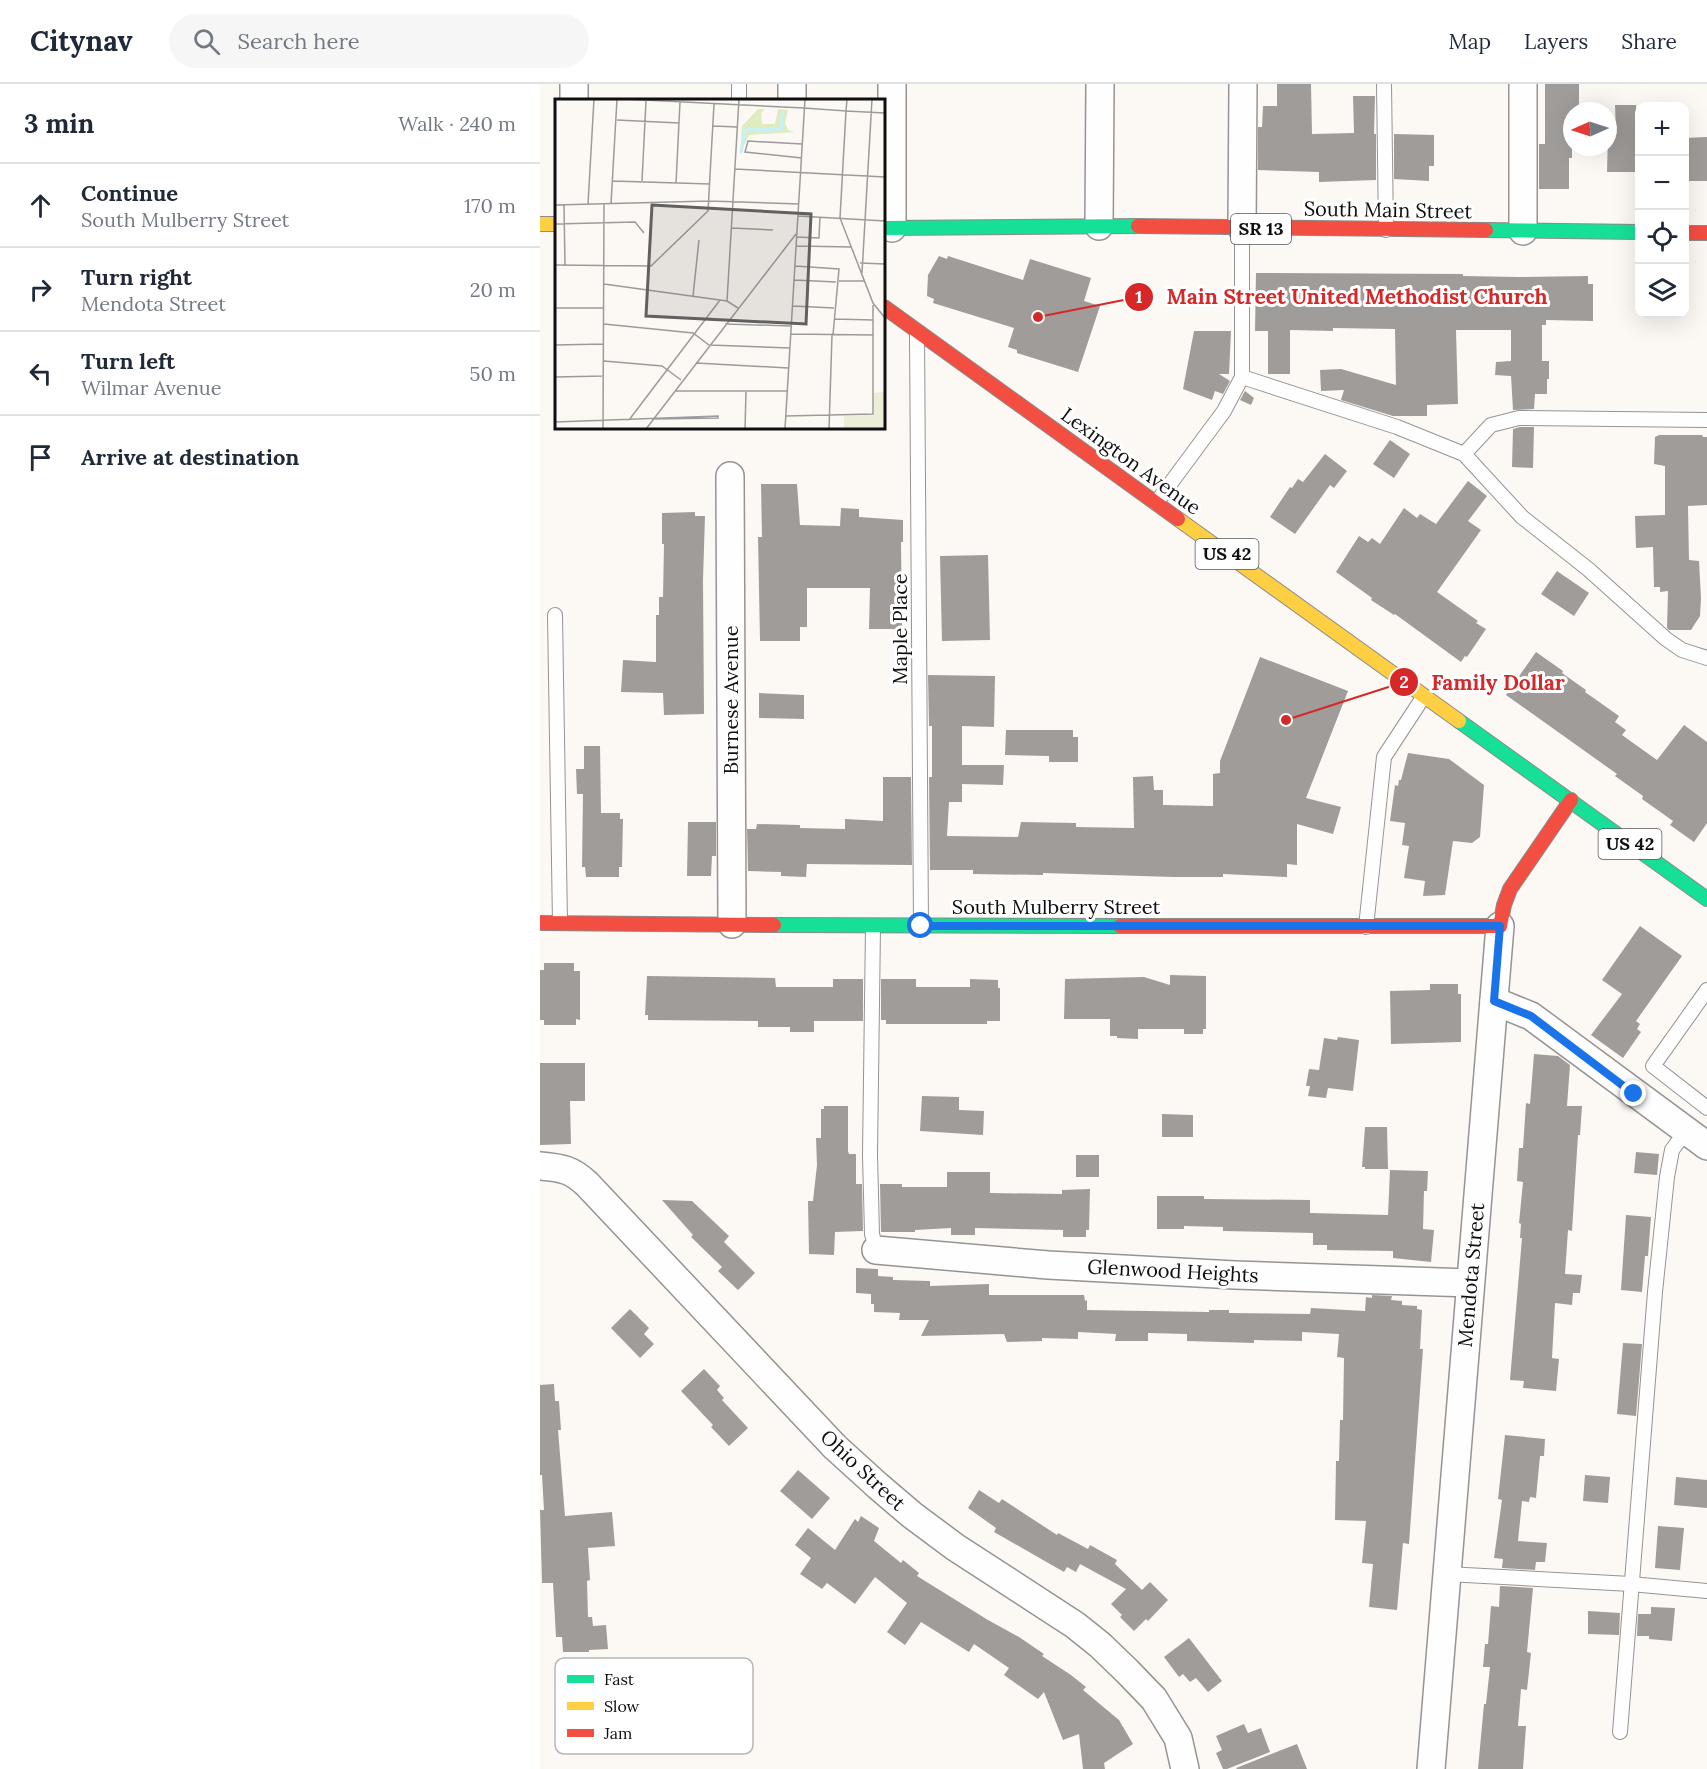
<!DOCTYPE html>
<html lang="en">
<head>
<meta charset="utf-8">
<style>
	:root { --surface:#fff; --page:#f6f6f7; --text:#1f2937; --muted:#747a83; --line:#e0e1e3 }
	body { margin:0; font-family:Lora,serif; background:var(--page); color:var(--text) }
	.controls { position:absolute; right:18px; top:18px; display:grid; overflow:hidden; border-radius:12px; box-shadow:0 6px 24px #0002 }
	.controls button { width:54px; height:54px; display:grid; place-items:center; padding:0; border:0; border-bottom:2px solid var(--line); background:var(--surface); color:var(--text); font:30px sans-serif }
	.compass { position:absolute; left:1023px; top:18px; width:54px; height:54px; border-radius:50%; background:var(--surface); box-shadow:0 6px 24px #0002; rotate:267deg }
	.stop { position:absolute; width:18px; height:18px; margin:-14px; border:4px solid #1a73e8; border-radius:50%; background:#fff }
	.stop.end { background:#1a73e8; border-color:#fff; box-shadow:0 2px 6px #0008 }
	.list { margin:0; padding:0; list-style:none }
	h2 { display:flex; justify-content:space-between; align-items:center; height:78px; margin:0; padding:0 24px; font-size:26px }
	h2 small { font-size:20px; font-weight:400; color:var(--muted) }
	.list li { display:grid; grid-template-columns:39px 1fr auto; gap:18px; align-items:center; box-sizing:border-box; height:84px; padding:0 24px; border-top:2px solid var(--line) }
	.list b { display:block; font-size:22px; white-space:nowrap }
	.list p { margin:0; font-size:20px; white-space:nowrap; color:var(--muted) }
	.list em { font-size:20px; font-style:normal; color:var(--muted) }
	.icon { flex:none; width:33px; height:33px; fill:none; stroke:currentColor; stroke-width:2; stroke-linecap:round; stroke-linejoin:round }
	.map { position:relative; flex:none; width:1167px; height:1685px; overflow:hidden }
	header { display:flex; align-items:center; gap:36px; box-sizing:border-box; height:84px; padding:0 30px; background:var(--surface); border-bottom:2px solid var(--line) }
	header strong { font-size:28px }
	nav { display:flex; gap:33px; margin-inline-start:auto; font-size:21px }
	.search { width:420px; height:54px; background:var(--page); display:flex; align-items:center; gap:15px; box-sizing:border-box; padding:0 21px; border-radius:33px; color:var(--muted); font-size:22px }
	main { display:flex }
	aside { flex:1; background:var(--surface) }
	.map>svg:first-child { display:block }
	.building { fill:#a09c9a }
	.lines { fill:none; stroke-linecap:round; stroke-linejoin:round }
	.lane-casing { stroke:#969493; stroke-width:16 }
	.street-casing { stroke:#969493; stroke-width:30 }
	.fast-casing { stroke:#8c8b89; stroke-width:16 }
	.slow-casing { stroke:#8c8b89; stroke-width:16 }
	.jam-casing { stroke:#8c8b89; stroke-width:16 }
	.lane { stroke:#fffefe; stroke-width:14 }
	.street { stroke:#fffefe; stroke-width:27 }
	.fast { stroke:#16e098; stroke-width:14 }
	.slow { stroke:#ffcf43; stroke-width:14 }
	.jam { stroke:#f24e42; stroke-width:14 }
	.route { stroke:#1a73e8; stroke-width:8 }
	.labels { text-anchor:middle; stroke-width:6; stroke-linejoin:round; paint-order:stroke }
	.shield { fill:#fff; stroke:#575757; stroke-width:1.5 }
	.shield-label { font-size:18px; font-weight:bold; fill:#0f0f0f }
	.street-label { font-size:20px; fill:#0f0f0f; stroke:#fff }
	.inset-river { fill:none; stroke:#c7f1fa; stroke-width:3 }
	.inset-road { fill:none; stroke:#9d9b99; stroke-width:1.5 }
	.view { fill:#626160; fill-opacity:0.15; stroke:#626160; stroke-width:3 }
	.inset-edge { fill:none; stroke:#0f0f0f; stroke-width:3 }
	.key { fill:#fff; stroke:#b7b7b7; stroke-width:1.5 }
	.key-label { font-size:16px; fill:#0f0f0f }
	.leader { fill:none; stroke:#d62828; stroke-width:2 }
	.callout-dot { fill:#d62828; stroke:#fff; stroke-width:2 }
	.mark-label { font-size:18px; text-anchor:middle; font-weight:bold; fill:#fff }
	.callout-label { font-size:21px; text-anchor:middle; font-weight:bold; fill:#d62828; stroke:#fff; stroke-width:6; stroke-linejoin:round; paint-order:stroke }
</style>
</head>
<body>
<header>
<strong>Citynav</strong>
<div class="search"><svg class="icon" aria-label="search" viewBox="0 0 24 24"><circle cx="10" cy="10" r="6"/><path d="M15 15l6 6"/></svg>Search here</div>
<nav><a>Map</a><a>Layers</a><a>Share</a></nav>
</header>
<main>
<aside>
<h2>3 min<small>Walk · 240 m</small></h2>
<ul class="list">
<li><svg class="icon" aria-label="ahead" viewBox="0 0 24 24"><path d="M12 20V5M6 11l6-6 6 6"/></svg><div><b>Continue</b><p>South Mulberry Street</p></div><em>170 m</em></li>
<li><svg class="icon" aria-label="right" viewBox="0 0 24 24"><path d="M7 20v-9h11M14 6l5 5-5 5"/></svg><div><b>Turn right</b><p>Mendota Street</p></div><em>20 m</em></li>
<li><svg class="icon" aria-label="left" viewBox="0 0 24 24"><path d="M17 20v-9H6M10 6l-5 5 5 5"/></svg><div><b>Turn left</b><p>Wilmar Avenue</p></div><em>50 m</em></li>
<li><svg class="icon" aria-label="arrive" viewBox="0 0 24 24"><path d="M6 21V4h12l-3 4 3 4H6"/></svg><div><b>Arrive at destination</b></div></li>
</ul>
</aside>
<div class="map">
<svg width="1167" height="1685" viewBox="0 0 1167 1685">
	<rect width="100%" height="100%" fill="#fcf9f5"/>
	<!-- building -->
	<g class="building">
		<polygon points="737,0 771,0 772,50 814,49 813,12 835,12 834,50 836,50 836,96 779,98 779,88 718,86 718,43 722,43 723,22 737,22"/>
		<polygon points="1005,0 1039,0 1039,27 1032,27 1032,74 1029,74 1029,105 999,105 999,60 1005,60"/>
		<polygon points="1075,21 1096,21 1097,80 1095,80 1095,88 1067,88 1068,49 1076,49"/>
		<polygon points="854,50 894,51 894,82 889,82 889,97 854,95"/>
		<polygon points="1167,53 1167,97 1144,97 1144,54"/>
		<polygon points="399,172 407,175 408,172 483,196 490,175 551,194 544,217 560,222 538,288 477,269 477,266 468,263 474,244 393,219 394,215 387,212 388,191"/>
		<polygon points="716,189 923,190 923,192 978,193 1048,192 1048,200 1053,200 1053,237 1006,236 1006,241 1002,241 1002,277 1009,277 1009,295 1007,295 1007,310 995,310 994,325 973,326 971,292 955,291 956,278 971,277 971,246 916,246 918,320 887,321 887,332 853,332 801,316 804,306 781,307 780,286 801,285 856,301 855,245 793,244 793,247 750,246 750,290 728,290 728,247 715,247"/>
		<polygon points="654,247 691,247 689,290 679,290 690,297 683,310 675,307 672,316 643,305"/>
		<polygon points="705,307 714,314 711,321 700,316"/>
		<polygon points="980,343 994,343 993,384 972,383 973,345"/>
		<polygon points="1119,351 1162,351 1163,353 1167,353 1167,421 1148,422 1149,476 1159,477 1161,514 1160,532 1151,546 1129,546 1127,544 1128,507 1120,508 1120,503 1114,503 1113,463 1096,464 1095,432 1125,431 1125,382 1114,380 1115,353"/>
		<polygon points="850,356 870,370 854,394 833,380"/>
		<polygon points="785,370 807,387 794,404 790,401 755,450 730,433 750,403 752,404 758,395 763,398"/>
		<polygon points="928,397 947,412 928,437 941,446 897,508 938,537 936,539 946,545 927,573 925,572 921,578 855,530 854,531 831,516 832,514 796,488 819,452 828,458 832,454 840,460 864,424 877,434 880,430 896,440"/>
		<polygon points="221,400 257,400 260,441 300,442 301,424 319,425 319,433 363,436 363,458 361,458 362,545 329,545 330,504 267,504 267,543 260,543 260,557 220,557 218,453 222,453"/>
		<polygon points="155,428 155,432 165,432 163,496 164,630 124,631 123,609 81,608 83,576 116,578 116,531 119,531 119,513 123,513 124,460 122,460 122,429"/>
		<polygon points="448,471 450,556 402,557 400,472"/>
		<polygon points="1017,487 1049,509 1034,532 1001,510"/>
		<polygon points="996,568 1023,587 1022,589 1046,606 1045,608 1079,632 1075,638 1086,646 1082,651 1117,676 1144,641 1167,658 1167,739 1154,758 1130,741 1133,737 1102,715 1103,712 1075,692 1077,690 966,611"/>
		<polygon points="720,573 808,607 766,714 801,723 793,750 757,740 757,781 747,780 747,793 683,790 683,793 634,793 503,789 503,791 433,790 433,786 390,786 389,693 392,693 392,642 389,642 388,591 455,592 454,643 422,642 422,681 464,681 463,701 422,700 422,718 409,718 407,752 478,753 481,738 536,739 536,743 594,744 593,693 613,692 614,706 623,706 623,721 673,722 673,690 680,689 680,677"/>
		<polygon points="219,609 264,611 264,635 219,634"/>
		<polygon points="466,646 533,646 533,653 538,653 538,678 509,678 509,672 465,671"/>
		<polygon points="44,662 60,662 61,729 80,729 80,735 83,735 82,783 79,783 79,793 46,793 45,783 42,783 43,710 37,710 36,685 44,685"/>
		<polygon points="868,669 909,675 944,701 940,753 932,759 913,757 905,811 883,812 885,797 864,794 869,762 862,761 865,739 850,737 855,701 858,702 859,696 861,696"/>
		<polygon points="343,693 371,693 372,781 267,780 266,793 241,792 241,788 208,787 207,745 216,745 217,740 260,741 260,744 305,745 305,735 343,737"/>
		<polygon points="148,738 176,738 176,772 172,772 171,792 147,792"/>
		<polygon points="1100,842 1142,872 1096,937 1100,940 1097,945 1101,948 1083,974 1051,951 1082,910 1062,896"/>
		<polygon points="4,879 34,879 34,887 40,887 40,936 36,935 36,941 4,941 4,936 0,936 0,886 4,886"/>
		<polygon points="630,891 666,892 666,945 663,945 663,950 644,950 644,945 598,945 598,955 577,954 577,952 570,952 570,935 524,935 525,895 604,893 630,901"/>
		<polygon points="107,892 235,894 236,903 293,903 293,895 323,895 323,937 274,937 274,948 250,948 250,943 218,943 218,937 108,936 108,931 105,931"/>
		<polygon points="341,895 376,895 376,903 430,903 430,895 458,896 458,904 460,904 460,937 447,937 447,940 346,940 346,936 341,936"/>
		<polygon points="890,900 918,900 918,910 921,910 921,958 851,960 850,907 890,906"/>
		<polygon points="798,953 819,956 813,1007 788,1004 786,1014 768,1012 770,1002 766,1002 769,985 779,986 784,954 797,956"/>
		<polygon points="994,970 1018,972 1030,981 1027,1022 1042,1022 1040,1051 1038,1051 1032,1147 1028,1146 1025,1190 1042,1191 1040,1209 1033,1209 1032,1221 1015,1219 1012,1274 1019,1275 1016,1307 983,1304 984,1297 970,1296 982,1154 980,1154 981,1140 979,1139 983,1098 977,1097 979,1064 983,1064 986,1019 990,1020"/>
		<polygon points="0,979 45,979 45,1017 30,1017 31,1060 0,1061"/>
		<polygon points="382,1012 419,1013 419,1026 444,1027 443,1051 380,1047"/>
		<polygon points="284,1022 308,1022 308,1067 309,1070 316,1070 316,1100 322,1100 323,1147 295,1148 294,1171 269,1170 268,1117 273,1117 277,1081 276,1054 281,1054 281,1025 284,1025"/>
		<polygon points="622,1030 653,1031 653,1053 622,1053"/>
		<polygon points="825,1043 847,1043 848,1085 825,1085 825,1083 822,1083"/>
		<polygon points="1096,1068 1119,1070 1117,1091 1094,1089"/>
		<rect x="536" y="1071" width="23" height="22"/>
		<polygon points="850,1086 888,1087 887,1107 884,1107 883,1145 894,1146 891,1178 853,1174 853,1167 787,1166 787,1161 773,1161 773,1149 683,1147 683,1143 644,1142 644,1145 617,1145 617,1112 664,1112 664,1115 770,1116 770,1129 848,1131"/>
		<polygon points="407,1088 450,1088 450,1109 522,1110 522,1106 550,1105 549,1146 546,1146 546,1153 523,1153 523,1146 435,1144 435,1151 411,1151 411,1144 375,1146 375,1148 341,1148 340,1100 362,1100 362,1103 407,1103"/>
		<polygon points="122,1116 152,1117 189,1152 184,1158 215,1189 198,1206 178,1187 182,1183 151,1153 153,1151"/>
		<polygon points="1086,1131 1111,1133 1108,1172 1105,1172 1102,1208 1081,1206"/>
		<polygon points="316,1184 338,1185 338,1192 353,1193 353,1196 390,1197 390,1202 449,1200 449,1211 544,1211 545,1217 547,1216 547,1226 669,1228 669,1226 689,1226 689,1229 770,1230 771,1224 825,1227 826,1213 832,1214 832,1211 852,1212 851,1216 862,1217 862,1221 877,1222 877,1225 882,1226 880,1265 883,1265 869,1460 863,1459 857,1526 829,1523 833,1480 822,1479 826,1437 795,1436 796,1377 799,1377 800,1336 803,1336 804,1274 797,1273 799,1250 762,1248 762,1257 714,1256 714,1259 647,1257 647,1250 608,1249 608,1257 575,1257 576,1250 538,1248 538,1255 502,1254 502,1257 467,1258 464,1250 381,1252 389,1236 359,1236 360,1229 334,1228 334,1220 331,1220 331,1210 316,1209"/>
		<polygon points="90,1225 109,1244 104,1250 114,1260 100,1274 71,1244"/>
		<polygon points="1083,1259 1102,1260 1096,1332 1077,1330"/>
		<polygon points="164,1285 180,1302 177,1306 184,1314 182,1316 208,1344 189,1362 171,1343 173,1341 141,1307"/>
		<polygon points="14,1300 15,1317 19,1317 21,1346 18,1346 25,1432 72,1428 75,1462 48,1464 50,1496 47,1497 48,1533 52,1533 53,1542 66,1541 68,1565 49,1566 49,1568 23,1568 22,1553 16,1553 13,1499 2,1499 0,1426 4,1426 2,1391 0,1391 0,1301"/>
		<polygon points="965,1351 1005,1355 1004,1372 1000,1372 996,1414 990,1413 989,1418 982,1417 978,1457 1007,1459 1005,1478 996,1478 995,1486 962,1484 963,1475 954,1474 962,1416 958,1415"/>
		<polygon points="258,1386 290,1414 272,1435 240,1407"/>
		<polygon points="1045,1391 1070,1393 1068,1419 1043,1417"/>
		<polygon points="1136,1393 1167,1396 1167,1424 1134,1421"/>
		<polygon points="439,1406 459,1419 462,1415 517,1451 518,1449 548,1465 550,1461 577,1476 575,1480 602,1506 610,1498 628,1516 608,1537 606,1535 594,1547 580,1533 582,1531 571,1520 586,1505 540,1480 536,1488 527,1483 524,1488 454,1448 456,1444 428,1424"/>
		<polygon points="321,1432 339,1444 334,1457 361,1479 363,1476 379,1489 377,1492 448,1536 479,1553 504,1570 502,1572 531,1591 546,1603 543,1606 579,1636 593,1660 564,1679 565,1685 543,1685 539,1650 523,1656 504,1608 498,1615 464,1591 469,1584 434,1560 429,1568 381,1538 365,1561 347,1548 367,1519 335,1493 315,1520 287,1499 282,1505 260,1490 271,1474 255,1461 268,1444 295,1466 315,1435 318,1438"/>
		<polygon points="1118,1442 1144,1444 1140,1486 1115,1484"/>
		<polygon points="960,1502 993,1504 987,1568 991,1569 987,1606 981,1605 978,1642 986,1642 983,1685 938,1685 944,1620 946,1620 950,1583 943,1583 945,1560 948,1560 951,1522 959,1523"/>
		<polygon points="1111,1523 1135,1524 1132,1557 1109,1555 1109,1552 1097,1552 1098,1530 1111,1530"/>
		<polygon points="1048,1527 1080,1529 1079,1551 1048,1550"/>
		<polygon points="649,1554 682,1597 668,1608 656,1594 650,1598 643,1590 639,1593 624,1573"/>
		<polygon points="704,1640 708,1649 721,1644 730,1668 687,1685 683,1685 676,1669 682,1666 676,1652"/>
		<polygon points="757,1660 767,1685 697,1685 696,1684"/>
	</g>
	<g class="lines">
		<defs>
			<g id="lane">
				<polyline points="199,0 199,16"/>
				<polyline points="844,0 846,146"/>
				<polyline points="377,249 381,842"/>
				<polyline points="702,293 857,343 924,370 982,433 1048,485 1126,555 1142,566 1167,574"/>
				<polyline points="924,370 951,341 979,334 1167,336"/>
				<polyline points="616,419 684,327 702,293 702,144"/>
				<polyline points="15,531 20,839"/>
				<polyline points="333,842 330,1071 332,1150 336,1166"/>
				<polyline points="826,843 844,673 884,612"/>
				<polyline points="1167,906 1113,982 1167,1024"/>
				<polyline points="907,1490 1091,1500 1167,1507"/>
				<polyline points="1080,1648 1115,1208 1127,1093 1132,1066 1146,1047"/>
			</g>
			<g id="street">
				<polyline points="252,0 252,16"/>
				<polyline points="352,0 352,144"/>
				<polyline points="983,0 983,147"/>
				<polyline points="34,16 34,0"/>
				<polyline points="559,142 560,0"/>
				<polyline points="702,144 703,0"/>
				<polyline points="190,392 192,840"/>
				<polyline points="954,917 991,932 1167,1062"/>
				<path d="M0,1082C22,1084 31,1085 47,1100L295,1363L338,1402L372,1431L415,1463L535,1541L560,1561L588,1588L614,1615L638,1654L645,1685"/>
				<polyline points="336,1166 508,1181 695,1191 930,1199"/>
				<polyline points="891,1685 960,842"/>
			</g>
			<g id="fast">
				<polyline points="344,144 598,142"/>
				<polyline points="946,146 1100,148"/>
				<polyline points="919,637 1167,815"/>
				<polyline points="234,841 580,842"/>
			</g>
			<g id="slow">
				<polyline points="0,140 16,140"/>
				<polyline points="638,435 919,637"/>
			</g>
			<g id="jam">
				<polyline points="598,142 946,146"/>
				<polyline points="1144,149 1167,149"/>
				<polyline points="344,223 638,435"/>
				<polyline points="0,839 234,841"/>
				<polyline points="580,842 960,842 964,821 970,805 1031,716"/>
			</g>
		</defs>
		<!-- lane casing -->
		<use href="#lane" class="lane-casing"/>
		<!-- street casing -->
		<use href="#street" class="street-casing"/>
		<!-- fast casing -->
		<use href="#fast" class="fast-casing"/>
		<!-- slow casing -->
		<use href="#slow" class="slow-casing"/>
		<!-- jam casing -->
		<use href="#jam" class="jam-casing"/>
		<!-- lane -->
		<use href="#lane" class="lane"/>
		<!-- street -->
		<use href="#street" class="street"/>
		<!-- fast -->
		<use href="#fast" class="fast"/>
		<!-- slow -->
		<use href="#slow" class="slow"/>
		<!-- jam -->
		<use href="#jam" class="jam"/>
	</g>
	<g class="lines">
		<!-- route -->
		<polyline class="route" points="381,842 960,842 954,917 991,932 1094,1010"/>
	</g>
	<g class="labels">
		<!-- shield labels -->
		<g class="shield">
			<rect x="691" y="130" width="60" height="30" rx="4.5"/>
			<rect x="655.5" y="455" width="63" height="30" rx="4.5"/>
			<rect x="1058.5" y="745" width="63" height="30" rx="4.5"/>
		</g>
		<g class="shield-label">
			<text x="721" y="151">SR 13</text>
			<text x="687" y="476">US 42</text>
			<text x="1090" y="766">US 42</text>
		</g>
		<!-- street labels -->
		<g class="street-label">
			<text transform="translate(848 126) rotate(1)" y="7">South Main Street</text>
			<text transform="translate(591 377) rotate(36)" y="7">Lexington Avenue</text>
			<text transform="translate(360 545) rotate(-90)" y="7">Maple Place</text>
			<text transform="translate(191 616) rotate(-90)" y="7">Burnese Avenue</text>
			<text x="516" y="830">South Mulberry Street</text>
			<text transform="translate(633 1187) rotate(3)" y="7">Glenwood Heights</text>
			<text transform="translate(931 1191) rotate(-85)" y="7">Mendota Street</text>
			<text transform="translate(323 1386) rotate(43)" y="7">Ohio Street</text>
		</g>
	</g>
	<!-- overview -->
	<g transform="translate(15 15)">
		<rect width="330" height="330" fill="#fcf9f5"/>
		<path d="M203,10H210L206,14L207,25H220L223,10L233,11L230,24L233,31L240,33L194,36L185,55L187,27Z" fill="#deecc0"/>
		<path d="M330,293V330H289V317L319,316V294Z" fill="#edeed7"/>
		<path class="inset-river" d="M186,54L190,31L226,30L228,12"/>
		<path class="inset-road" d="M69,0L249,9M249,9L291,12L292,0M291,12L285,119L318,204L330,219M291,12L330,14M62,21L124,24M158,27L183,28M247,59L190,53L193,42L247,45M180,70L330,78M58,82L155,85M87,82L91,2M121,84L125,3M33,105L39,0M56,105L62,0M0,106L154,102L244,105M9,106L10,166M243,117L330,122M0,125L80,123L89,134M176,129L218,131M242,138L264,139L265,118M241,147L296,148M305,164L330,165M0,166L96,167L153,112L159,5M240,167L284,170L278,236M307,174L317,0M239,181L281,183M284,182H309M49,185L172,202L183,209M138,197L144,141M172,202L184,0M238,207L279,209M0,209H49M279,220L318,221M49,225L138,234L154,246L235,249M170,225L236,227M236,235L318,236M0,246L49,245M49,262L107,267L126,281M141,264L233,269M0,278L49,277M121,292H232M231,317L318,315V206M74,321L165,201M0,323L163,317V319L97,320M48,330L49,105M91,330L241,135M190,330L191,293M230,330L250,0M274,330L277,236"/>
		<path class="view" d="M97,106L256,115L251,225L91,217Z"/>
		<rect width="330" height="330" class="inset-edge"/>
	</g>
	<!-- legend -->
	<rect x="15" y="1574" width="198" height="96" rx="9" class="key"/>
	<rect x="27" y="1591" width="27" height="8" fill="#16e098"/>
	<rect x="27" y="1618" width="27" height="8" fill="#ffcf43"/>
	<rect x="27" y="1645" width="27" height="8" fill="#f24e42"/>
	<g class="key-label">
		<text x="64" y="1601">Fast</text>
		<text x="64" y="1628">Slow</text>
		<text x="64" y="1655">Jam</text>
	</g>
	<!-- callouts -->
	<path class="leader" d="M498 233L599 213M746 636L864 598"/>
	<g class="callout-dot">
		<circle cx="498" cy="233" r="6"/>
		<circle cx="746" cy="636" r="6"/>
		<circle cx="599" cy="213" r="15"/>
		<circle cx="864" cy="598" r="15"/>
	</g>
	<g class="mark-label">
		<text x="599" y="219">1</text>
		<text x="864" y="604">2</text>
	</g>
	<g class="callout-label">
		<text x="817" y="220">Main Street United Methodist Church</text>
		<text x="958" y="606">Family Dollar</text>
	</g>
</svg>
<div class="controls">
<button>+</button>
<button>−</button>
<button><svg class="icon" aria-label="locate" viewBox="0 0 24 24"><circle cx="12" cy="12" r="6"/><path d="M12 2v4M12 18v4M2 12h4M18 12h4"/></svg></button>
<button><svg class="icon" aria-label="layers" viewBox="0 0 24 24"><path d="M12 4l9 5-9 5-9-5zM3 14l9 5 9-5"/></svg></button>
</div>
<svg class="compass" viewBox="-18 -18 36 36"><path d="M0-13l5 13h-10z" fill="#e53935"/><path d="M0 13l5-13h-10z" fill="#747a83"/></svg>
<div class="stop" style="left:381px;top:842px"></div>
<div class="stop end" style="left:1094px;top:1010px"></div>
</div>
</main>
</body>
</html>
